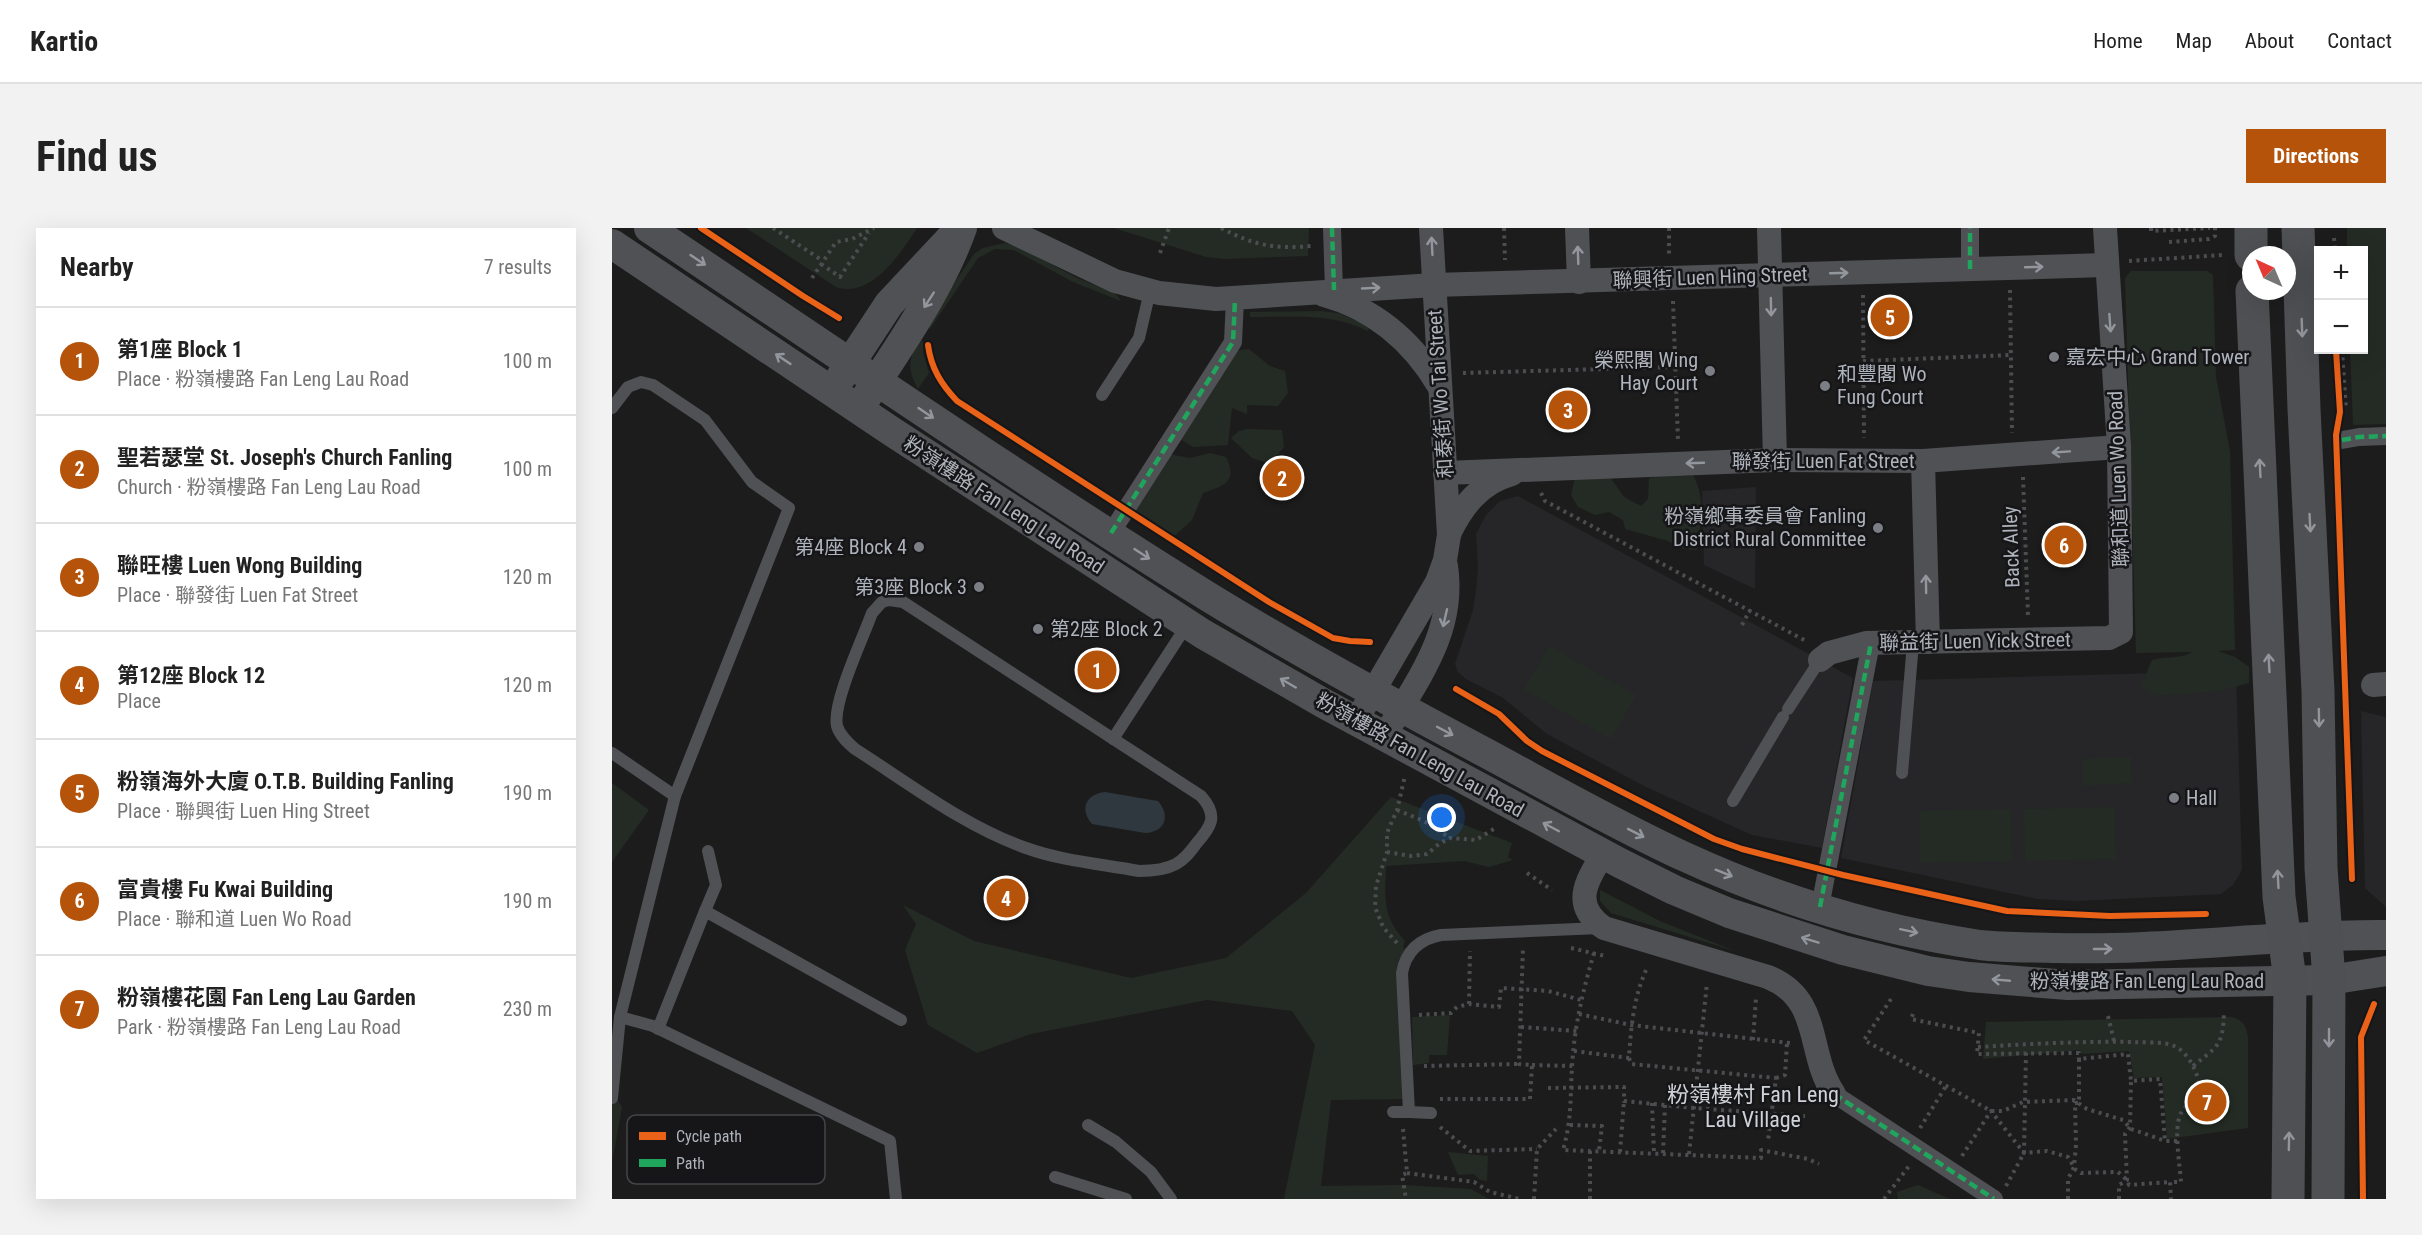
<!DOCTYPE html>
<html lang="en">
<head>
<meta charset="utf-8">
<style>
	:root { --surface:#fff; --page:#f2f2f2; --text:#222; --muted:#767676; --line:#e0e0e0; --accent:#b45309 }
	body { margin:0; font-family:"Roboto Condensed","Noto Sans SC",sans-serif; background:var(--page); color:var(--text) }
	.controls { position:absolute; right:18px; top:18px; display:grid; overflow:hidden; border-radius:0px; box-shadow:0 6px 24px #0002 }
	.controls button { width:54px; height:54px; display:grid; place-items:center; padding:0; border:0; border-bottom:2px solid var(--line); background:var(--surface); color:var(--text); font:30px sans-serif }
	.compass { position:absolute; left:1630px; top:18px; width:54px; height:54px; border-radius:50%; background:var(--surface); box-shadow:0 6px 24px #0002; rotate:316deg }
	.you { position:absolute; left:830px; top:590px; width:21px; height:21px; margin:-15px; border:4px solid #fff; border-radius:50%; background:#1a73e8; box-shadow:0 0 0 9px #1a73e833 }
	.badge { display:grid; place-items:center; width:39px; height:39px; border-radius:50%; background:var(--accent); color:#fff; font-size:20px; font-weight:700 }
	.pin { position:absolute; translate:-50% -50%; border:3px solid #fff; box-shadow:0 2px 6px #0006 }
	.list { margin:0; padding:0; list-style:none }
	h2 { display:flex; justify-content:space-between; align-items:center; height:78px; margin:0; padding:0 24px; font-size:26px }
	h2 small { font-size:20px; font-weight:400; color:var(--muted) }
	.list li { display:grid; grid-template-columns:39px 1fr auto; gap:18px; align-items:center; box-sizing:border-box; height:108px; padding:0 24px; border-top:2px solid var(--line) }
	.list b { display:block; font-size:22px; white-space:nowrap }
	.list p { margin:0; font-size:20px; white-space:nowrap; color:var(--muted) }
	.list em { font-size:20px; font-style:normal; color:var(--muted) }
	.map { position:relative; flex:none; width:1774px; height:971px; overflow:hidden; border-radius:0px }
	header { display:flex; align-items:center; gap:36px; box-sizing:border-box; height:84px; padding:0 30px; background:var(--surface); border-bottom:2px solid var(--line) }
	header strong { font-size:28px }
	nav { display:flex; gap:33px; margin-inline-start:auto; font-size:21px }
	.intro { display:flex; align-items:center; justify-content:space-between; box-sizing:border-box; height:144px; padding:0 36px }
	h1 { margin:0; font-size:42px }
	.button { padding:15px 27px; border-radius:0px; background:var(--accent); color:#fff; font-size:21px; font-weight:700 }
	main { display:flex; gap:36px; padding:0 36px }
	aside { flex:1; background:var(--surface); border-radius:0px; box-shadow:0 6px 24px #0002 }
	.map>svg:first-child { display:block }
	.built { fill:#262628 }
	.green { fill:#242b24 }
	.water { fill:#2f383e }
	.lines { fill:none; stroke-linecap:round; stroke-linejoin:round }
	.path { stroke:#4c4d50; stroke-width:4; stroke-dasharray:3 4.5; stroke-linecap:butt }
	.service { stroke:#505155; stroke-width:12 }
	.pedestrian { stroke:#505155; stroke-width:18 }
	.minor { stroke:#505155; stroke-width:24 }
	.tertiary { stroke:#505155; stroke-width:30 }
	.secondary { stroke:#4f5053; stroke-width:33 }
	.quiet { stroke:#20a55d; stroke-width:4.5; stroke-dasharray:9 4.5; stroke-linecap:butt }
	.cycleway-casing { stroke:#161618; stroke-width:10 }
	.cycleway { stroke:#ea6118; stroke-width:6 }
	.oneway { stroke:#92969d }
	.oneway2 { stroke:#92959c }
	.poi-dot { fill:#7b7e84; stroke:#161618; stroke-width:2 }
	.labels { text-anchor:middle; stroke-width:5; stroke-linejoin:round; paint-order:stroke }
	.street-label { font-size:20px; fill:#aeb3bc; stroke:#161618 }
	.poi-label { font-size:20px; fill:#aeb3bc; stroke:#161618; text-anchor:start }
	.quarter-label { font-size:22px; fill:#cfd2d8; stroke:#161618 }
	.key { fill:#161618; stroke:#444549; stroke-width:1.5 }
	.key-label { font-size:16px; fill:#aeb3bc }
</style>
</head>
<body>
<header>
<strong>Kartio</strong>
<nav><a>Home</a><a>Map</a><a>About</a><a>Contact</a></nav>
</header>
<div class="intro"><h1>Find us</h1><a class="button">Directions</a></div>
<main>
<aside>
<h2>Nearby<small>7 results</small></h2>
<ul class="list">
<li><span class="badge">1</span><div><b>第1座 Block 1</b><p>Place · 粉嶺樓路 Fan Leng Lau Road</p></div><em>100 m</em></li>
<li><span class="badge">2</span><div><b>聖若瑟堂 St. Joseph's Church Fanling</b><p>Church · 粉嶺樓路 Fan Leng Lau Road</p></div><em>100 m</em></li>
<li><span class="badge">3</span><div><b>聯旺樓 Luen Wong Building</b><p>Place · 聯發街 Luen Fat Street</p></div><em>120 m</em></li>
<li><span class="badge">4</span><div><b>第12座 Block 12</b><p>Place</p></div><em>120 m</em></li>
<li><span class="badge">5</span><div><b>粉嶺海外大廈 O.T.B. Building Fanling</b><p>Place · 聯興街 Luen Hing Street</p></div><em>190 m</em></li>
<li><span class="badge">6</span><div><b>富貴樓 Fu Kwai Building</b><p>Place · 聯和道 Luen Wo Road</p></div><em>190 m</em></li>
<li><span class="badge">7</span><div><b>粉嶺樓花園 Fan Leng Lau Garden</b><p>Park · 粉嶺樓路 Fan Leng Lau Road</p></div><em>230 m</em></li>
</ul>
</aside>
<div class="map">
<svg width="1774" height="971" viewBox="0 0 1774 971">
	<rect width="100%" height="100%" fill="#1c1c1c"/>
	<!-- built -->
	<g class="built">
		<polygon points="1144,259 1143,361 1092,337 1090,263"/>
		<polygon points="906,268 1241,450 1210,620 1140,607 1034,559 935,506 891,470 854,451 846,444 843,436 861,382 864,363 866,340 864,306 874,287 888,273"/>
		<polygon points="1624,443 1630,642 1621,657 1609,666 1465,673 1426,671 1229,630 1261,453"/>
		<polygon points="1749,483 1774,489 1774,679 1753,660"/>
	</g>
	<!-- green -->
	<g class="green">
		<path d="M134,0H305C288,26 259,71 224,59Z"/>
		<polygon points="502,0 697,0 696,28 613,31 594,29"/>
		<polygon points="1735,0 1774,0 1774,196 1741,197 1738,122 1752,122 1752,22 1735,22"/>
		<polygon points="393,15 404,17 463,49 503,65 509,73 461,54 402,22 383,21 366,30 318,101 313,98 362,26 371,20"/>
		<path d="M1519,43H1595L1601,47L1604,149L1618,223L1623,422L1606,423L1623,429L1637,439V455L1607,463L1544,468L1529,459L1540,432C1555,428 1568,431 1581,424L1524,425L1513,50Z"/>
		<path d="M709,83L726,85L758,98L756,103C719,84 678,89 638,89V84Z"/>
		<path d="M307,110L311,113V124L317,145L306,161C295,142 297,129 307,110Z"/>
		<polygon points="637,121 658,138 673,143 676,165 666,178 635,177 635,186 620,180 616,217 581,219 567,210 621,123"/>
		<polygon points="635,201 670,202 672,219 658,236 640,230 619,210 627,203"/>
		<path d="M598,225L614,229C626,253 613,258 591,265L580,292L557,313L519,287L557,226L578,230Z"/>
		<path d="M964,245L996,246L1012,269L1029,278L1036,271L1037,250L1057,245L1073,248L1081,247C1094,270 1089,296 1085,322L1072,321L1056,313L1013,301L1011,292L997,284L983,287L966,279L959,267Z"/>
		<polygon points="937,418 1024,467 999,511 912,462"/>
		<polygon points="1519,529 1520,555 1471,558 1470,531"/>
		<polygon points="0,555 37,582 0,634"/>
		<path d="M779,569L900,615L896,629L901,632L877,639L852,633L774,638C773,670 770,688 793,713L791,718L794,725L799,871L719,872L709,958L791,957L859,961L877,971H672L703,817L680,783L595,772L419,806L365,825L316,797L293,722L304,696L291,677L362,713L519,750L614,730L694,665Z"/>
		<polygon points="1503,579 1504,631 1413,633 1412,581"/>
		<polygon points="1399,581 1400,633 1308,635 1307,583"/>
		<polygon points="988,662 1048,693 1123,723 999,685 988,673"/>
		<polygon points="838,787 835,827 817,827 817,835 801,837 800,789"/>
		<path d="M1620,789C1632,793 1634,798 1636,809V900L1555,911L1550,849L1522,850L1517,823L1470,826L1468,822L1371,831L1374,794Z"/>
		<polygon points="0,863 10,879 0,935"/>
		<polygon points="836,924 876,928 875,953 868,952 862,946 846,947"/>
		<polygon points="1306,957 1338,971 1286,971 1285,964"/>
	</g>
	<!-- water -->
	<path class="water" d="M493,564L546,573C559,588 553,604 533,605L480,596C467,581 474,566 493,564Z"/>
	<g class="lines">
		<!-- path -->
		<g class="path">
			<polyline points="161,0 211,33"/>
			<path d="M609,0C643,18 663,21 700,18"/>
			<polyline points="892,0 893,32"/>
			<polyline points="1057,0 1057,27"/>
			<polyline points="1539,0 1539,3 1598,0"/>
			<polyline points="1722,10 1723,22"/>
			<polyline points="1557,14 1597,11 1603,8 1603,0"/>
			<polyline points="548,25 557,0"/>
			<polyline points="1517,33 1611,27"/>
			<polyline points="209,36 228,49 257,5"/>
			<polyline points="200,50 224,14 240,11 262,0"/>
			<polyline points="1398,62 1400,205"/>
			<polyline points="1251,67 1252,210"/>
			<polyline points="1061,73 1066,213"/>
			<polyline points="1730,122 1734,182"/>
			<polyline points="1251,133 1399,127"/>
			<polyline points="851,145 1062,139"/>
			<polyline points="1411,249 1416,388"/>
			<polyline points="929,265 933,273 1194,413"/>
			<polyline points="1130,397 1138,382"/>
			<polyline points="785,582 812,593 838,610"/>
			<polyline points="775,624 799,628 815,626 827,616 838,610 864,612 885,599"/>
			<polyline points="915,645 940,662"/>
			<polyline points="785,715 771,699 763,679 764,658 775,624 775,605 785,582 793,548"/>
			<polyline points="959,720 993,728"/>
			<path d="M982,725C971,762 962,800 960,839C958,871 960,890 951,922L1149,930V922L1196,931L1207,936"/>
			<polyline points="1279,771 1252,812 1379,883 1391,883 1411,874 1462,872 1475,881 1511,892 1519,901 1553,913 1566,913"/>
			<polyline points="857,776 858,723"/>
			<polyline points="967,786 1019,797 1178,815"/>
			<polyline points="1301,786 1299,791 1367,805 1365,826 1467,825 1467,831"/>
			<polyline points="807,787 839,785 845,779 857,776 887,779 889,760 936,763 969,772"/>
			<polyline points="1496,788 1502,813"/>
			<polyline points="909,799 965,803"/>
			<polyline points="1141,812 1144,770"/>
			<path d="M1366,819C1417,816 1469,813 1521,814C1534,815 1550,813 1562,818C1576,824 1587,845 1587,860C1587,870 1573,876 1569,885C1561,901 1568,936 1569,954H1558L1559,971"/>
			<path d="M962,823L1017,830C1019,798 1022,766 1036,738"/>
			<polyline points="1017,830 1019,836 1164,850 1156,913"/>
			<polyline points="920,837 960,838"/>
			<polyline points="812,838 907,836"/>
			<path d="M1581,838C1606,818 1611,818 1612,784"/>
			<polyline points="1164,850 1173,847 1175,815"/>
			<polyline points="936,860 1012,859 1012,873 1082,880 1193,888"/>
			<polyline points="828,871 918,871 920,837 907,836 911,719"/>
			<polyline points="1040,875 1042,925"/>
			<polyline points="958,897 990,898 987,923"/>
			<polyline points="828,899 858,923 925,921"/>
			<polyline points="1308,900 1334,858"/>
			<polyline points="791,901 795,945 790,947 794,971"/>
			<polyline points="1008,924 1012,873"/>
			<polyline points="1051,925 1053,877"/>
			<polyline points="1077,926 1095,755"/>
			<polyline points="1350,928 1379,883 1412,925 1435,923 1456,929 1464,942 1469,945 1506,944 1515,952 1517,957 1558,954"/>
			<polyline points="795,945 862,954 878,964 908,971"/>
			<polyline points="1394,958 1412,925 1414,825"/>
			<polyline points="922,971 925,921 944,901"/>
			<polyline points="978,971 978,923"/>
			<polyline points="1272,971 1297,938"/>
			<polyline points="1456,971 1456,951 1462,939 1464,917 1463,875 1467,875 1467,831 1516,826 1519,853 1548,851 1553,913"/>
			<polyline points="1507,971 1507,957 1515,952 1513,906 1518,899 1519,853"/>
		</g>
		<!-- service -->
		<g class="service">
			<polyline points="490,167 527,110 538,63"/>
			<polyline points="0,180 16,159 29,154 41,157 93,192 140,254 177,280 63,568 8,789 0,870"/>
			<path d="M277,372L291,374L589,568C607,588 599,599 584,616C578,624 573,631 564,636C553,642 540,643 527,643C490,636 450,633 414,620C352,598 298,556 243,521C236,515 228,508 225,498C220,475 251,410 260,385L270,374Z"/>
			<polyline points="1176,481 1208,432"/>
			<polyline points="501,511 575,397"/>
			<polyline points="0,525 63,568"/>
			<polyline points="1290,545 1301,415"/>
			<polyline points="1121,573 1171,489"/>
			<polyline points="93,683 104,657 96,623"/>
			<polyline points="8,789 41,798 278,913 284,971"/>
			<polyline points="46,801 93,683 289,792"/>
			<path d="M781,884H797L790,745C794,723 807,711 829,707L988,700"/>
			<polyline points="797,884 819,885"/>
			<polyline points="476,897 504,914 539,944 559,971"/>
			<polyline points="443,949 514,971"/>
		</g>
		<!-- pedestrian -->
		<g class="pedestrian">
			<polyline points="720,0 722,62"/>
			<polyline points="1358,41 1358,0"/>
			<polyline points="1730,212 1747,209 1774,208"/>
			<polyline points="499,305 621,114 623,71"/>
			<polyline points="1208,679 1259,415"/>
			<polyline points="1222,866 1382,971"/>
		</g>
		<!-- minor -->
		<g class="minor">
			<polyline points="392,0 503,53 547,65 604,71 822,57 1494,37"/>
			<polyline points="965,0 967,54"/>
			<polyline points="1157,0 1163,232"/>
			<path d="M712,67C763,81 800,113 827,158"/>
			<polyline points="1311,233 1316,414"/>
			<polyline points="833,245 1163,232 1311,233 1507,219"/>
			<path d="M837,306C851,277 868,255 900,246"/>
			<polyline points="1208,432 1217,425 1254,415 1497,410 1509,404 1507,219 1493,0"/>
			<polyline points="1761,457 1774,456"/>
			<polyline points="744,493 825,354 833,332 837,307 819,0"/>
			<path d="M772,509C804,453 844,405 834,338"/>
			<path d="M991,626C974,654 959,677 992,700L1156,749C1211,771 1194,825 1222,866"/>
		</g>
		<!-- tertiary -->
		<g class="tertiary">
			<path d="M37,0C222,124 406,250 595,368C686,424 780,475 874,525C939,560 1004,597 1071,628C1164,671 1266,702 1368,717C1393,720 1420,719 1445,720C1555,723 1664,706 1774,707"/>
			<polyline points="0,16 279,203 591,406 711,475 1008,635 1062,662 1117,685 1231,722 1316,743 1357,749 1456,757 1717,752 1774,743"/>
			<polyline points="229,149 277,76 338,11"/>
			<path d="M255,168C290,114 328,61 350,0"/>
		</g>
		<!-- secondary -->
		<g class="secondary">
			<polyline points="1639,0 1639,27"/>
			<polyline points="1686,0 1692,181 1706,463 1709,640 1717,752 1716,971"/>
			<polyline points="1640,63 1667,669 1678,752 1676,971"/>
		</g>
		<!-- quiet -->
		<g class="quiet">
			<polyline points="720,0 722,62"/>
			<polyline points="1358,41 1358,0"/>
			<polyline points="1730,212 1747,209 1774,208"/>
			<polyline points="499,305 621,114 623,71"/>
			<polyline points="1208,679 1259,415"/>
			<polyline points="1222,866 1382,971"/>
		</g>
		<defs>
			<g id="cycleway">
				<polyline points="89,0 191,68 227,90"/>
				<path d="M316,117C319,140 329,156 345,173L657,374L721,410L738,413L758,414"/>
				<polyline points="1724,122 1728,184 1724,207 1740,651"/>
				<polyline points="844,461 887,486 915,513 930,523 1102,611 1130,621 1231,647 1395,683 1498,688 1594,686"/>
				<polyline points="1751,971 1749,809 1762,776"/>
			</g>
		</defs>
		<!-- cycleway casing -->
		<use href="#cycleway" class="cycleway-casing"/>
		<!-- cycleway -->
		<use href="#cycleway" class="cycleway"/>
	</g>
	<!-- one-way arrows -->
	<defs><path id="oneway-shaft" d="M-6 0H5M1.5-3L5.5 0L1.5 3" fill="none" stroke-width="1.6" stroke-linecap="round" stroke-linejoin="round" transform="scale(1.5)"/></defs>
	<g class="oneway">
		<use href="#oneway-shaft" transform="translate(820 18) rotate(-93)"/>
		<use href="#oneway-shaft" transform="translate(966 27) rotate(-92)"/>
		<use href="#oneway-shaft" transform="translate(86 32) rotate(34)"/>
		<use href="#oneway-shaft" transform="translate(1422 39) rotate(-2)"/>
		<use href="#oneway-shaft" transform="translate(1227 45) rotate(-2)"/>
		<use href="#oneway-shaft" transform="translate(759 60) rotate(-3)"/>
		<use href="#oneway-shaft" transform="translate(317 72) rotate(123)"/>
		<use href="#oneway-shaft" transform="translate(1159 79) rotate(89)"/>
		<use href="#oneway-shaft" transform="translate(1498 95) rotate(86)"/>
		<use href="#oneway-shaft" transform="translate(171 131) rotate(-146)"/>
		<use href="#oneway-shaft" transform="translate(314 185) rotate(34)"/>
		<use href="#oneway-shaft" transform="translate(1449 224) rotate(176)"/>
		<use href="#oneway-shaft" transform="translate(1083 235) rotate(178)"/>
		<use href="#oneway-shaft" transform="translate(530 326) rotate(33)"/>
		<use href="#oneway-shaft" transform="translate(1314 356) rotate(-91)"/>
		<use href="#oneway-shaft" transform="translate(833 390) rotate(103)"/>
		<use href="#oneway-shaft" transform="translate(676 455) rotate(-150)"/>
		<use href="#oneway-shaft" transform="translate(833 503) rotate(28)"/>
		<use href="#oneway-shaft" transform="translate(939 599) rotate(-152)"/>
		<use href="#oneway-shaft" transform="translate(1024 605) rotate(27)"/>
		<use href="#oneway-shaft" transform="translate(1112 645) rotate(22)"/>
		<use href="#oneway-shaft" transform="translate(1297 703) rotate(12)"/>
		<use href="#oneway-shaft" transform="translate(1198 712) rotate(-163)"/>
		<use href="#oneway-shaft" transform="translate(1491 721)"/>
		<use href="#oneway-shaft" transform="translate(1389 752) rotate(-175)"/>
	</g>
	<g class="oneway2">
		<use href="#oneway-shaft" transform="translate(1690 100) rotate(88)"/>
		<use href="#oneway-shaft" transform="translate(1648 240) rotate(-93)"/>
		<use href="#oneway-shaft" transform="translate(1698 295) rotate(87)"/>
		<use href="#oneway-shaft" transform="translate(1657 435) rotate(-93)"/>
		<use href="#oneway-shaft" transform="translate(1707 490) rotate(89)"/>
		<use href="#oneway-shaft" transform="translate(1666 651) rotate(-93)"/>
		<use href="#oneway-shaft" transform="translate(1717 810) rotate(90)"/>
		<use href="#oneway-shaft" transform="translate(1677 913) rotate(-89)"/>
	</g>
	<!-- markers -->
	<g class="poi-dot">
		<circle cx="1442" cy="129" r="6"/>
		<circle cx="1098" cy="143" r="6"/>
		<circle cx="1213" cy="158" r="6"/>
		<circle cx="1266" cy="300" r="6"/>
		<circle cx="307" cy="319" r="6"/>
		<circle cx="367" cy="359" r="6"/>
		<circle cx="426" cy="401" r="6"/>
		<circle cx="1562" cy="570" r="6"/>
	</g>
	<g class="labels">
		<!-- street labels -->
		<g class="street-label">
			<text transform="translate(1098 49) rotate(-2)" y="7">聯興街 Luen Hing Street</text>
			<text transform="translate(828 166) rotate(-94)" y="7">和泰街 Wo Tai Street</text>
			<text x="1211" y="240">聯發街 Luen Fat Street</text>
			<text transform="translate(1506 251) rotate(-92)" y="7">聯和道 Luen Wo Road</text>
			<text transform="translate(392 277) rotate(33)" y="7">粉嶺樓路 Fan Leng Lau Road</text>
			<text transform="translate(1399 319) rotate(-92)" y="7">Back Alley</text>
			<text transform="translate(1363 413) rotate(-1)" y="7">聯益街 Luen Yick Street</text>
			<text transform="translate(808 527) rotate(29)" y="7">粉嶺樓路 Fan Leng Lau Road</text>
			<text x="1535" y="760">粉嶺樓路 Fan Leng Lau Road</text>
		</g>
		<!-- poi labels -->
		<g class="poi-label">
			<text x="1454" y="136">嘉宏中心 Grand Tower</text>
			<text x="1086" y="139" text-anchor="end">榮熙閣 Wing<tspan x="1086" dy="23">Hay Court</tspan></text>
			<text x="1225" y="153">和豐閣 Wo<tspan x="1225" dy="23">Fung Court</tspan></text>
			<text x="1254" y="295" text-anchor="end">粉嶺鄉事委員會 Fanling<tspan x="1254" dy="23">District Rural Committee</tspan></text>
			<text x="295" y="326" text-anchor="end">第4座 Block 4</text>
			<text x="355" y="366" text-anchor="end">第3座 Block 3</text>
			<text x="438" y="408">第2座 Block 2</text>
			<text x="1574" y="577">Hall</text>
		</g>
		<!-- quarter labels -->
		<g class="quarter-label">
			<text x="1141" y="874">粉嶺樓村 Fan Leng<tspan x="1141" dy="25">Lau Village</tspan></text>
		</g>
	</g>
	<!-- legend -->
	<rect x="15" y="887" width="198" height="69" rx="9" class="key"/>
	<rect x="27" y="904" width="27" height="8" fill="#ea6118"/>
	<rect x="27" y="931" width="27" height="8" fill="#20a55d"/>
	<g class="key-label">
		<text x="64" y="914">Cycle path</text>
		<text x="64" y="941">Path</text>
	</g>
</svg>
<div class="controls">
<button>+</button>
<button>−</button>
</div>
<svg class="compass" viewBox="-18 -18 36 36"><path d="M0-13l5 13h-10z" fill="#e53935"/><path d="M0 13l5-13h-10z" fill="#767676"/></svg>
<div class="you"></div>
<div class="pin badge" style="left:485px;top:442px">1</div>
<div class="pin badge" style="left:670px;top:250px">2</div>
<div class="pin badge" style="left:956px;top:182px">3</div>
<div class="pin badge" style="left:394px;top:670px">4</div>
<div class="pin badge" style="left:1278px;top:89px">5</div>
<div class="pin badge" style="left:1452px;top:317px">6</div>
<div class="pin badge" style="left:1595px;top:874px">7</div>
</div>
</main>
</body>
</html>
